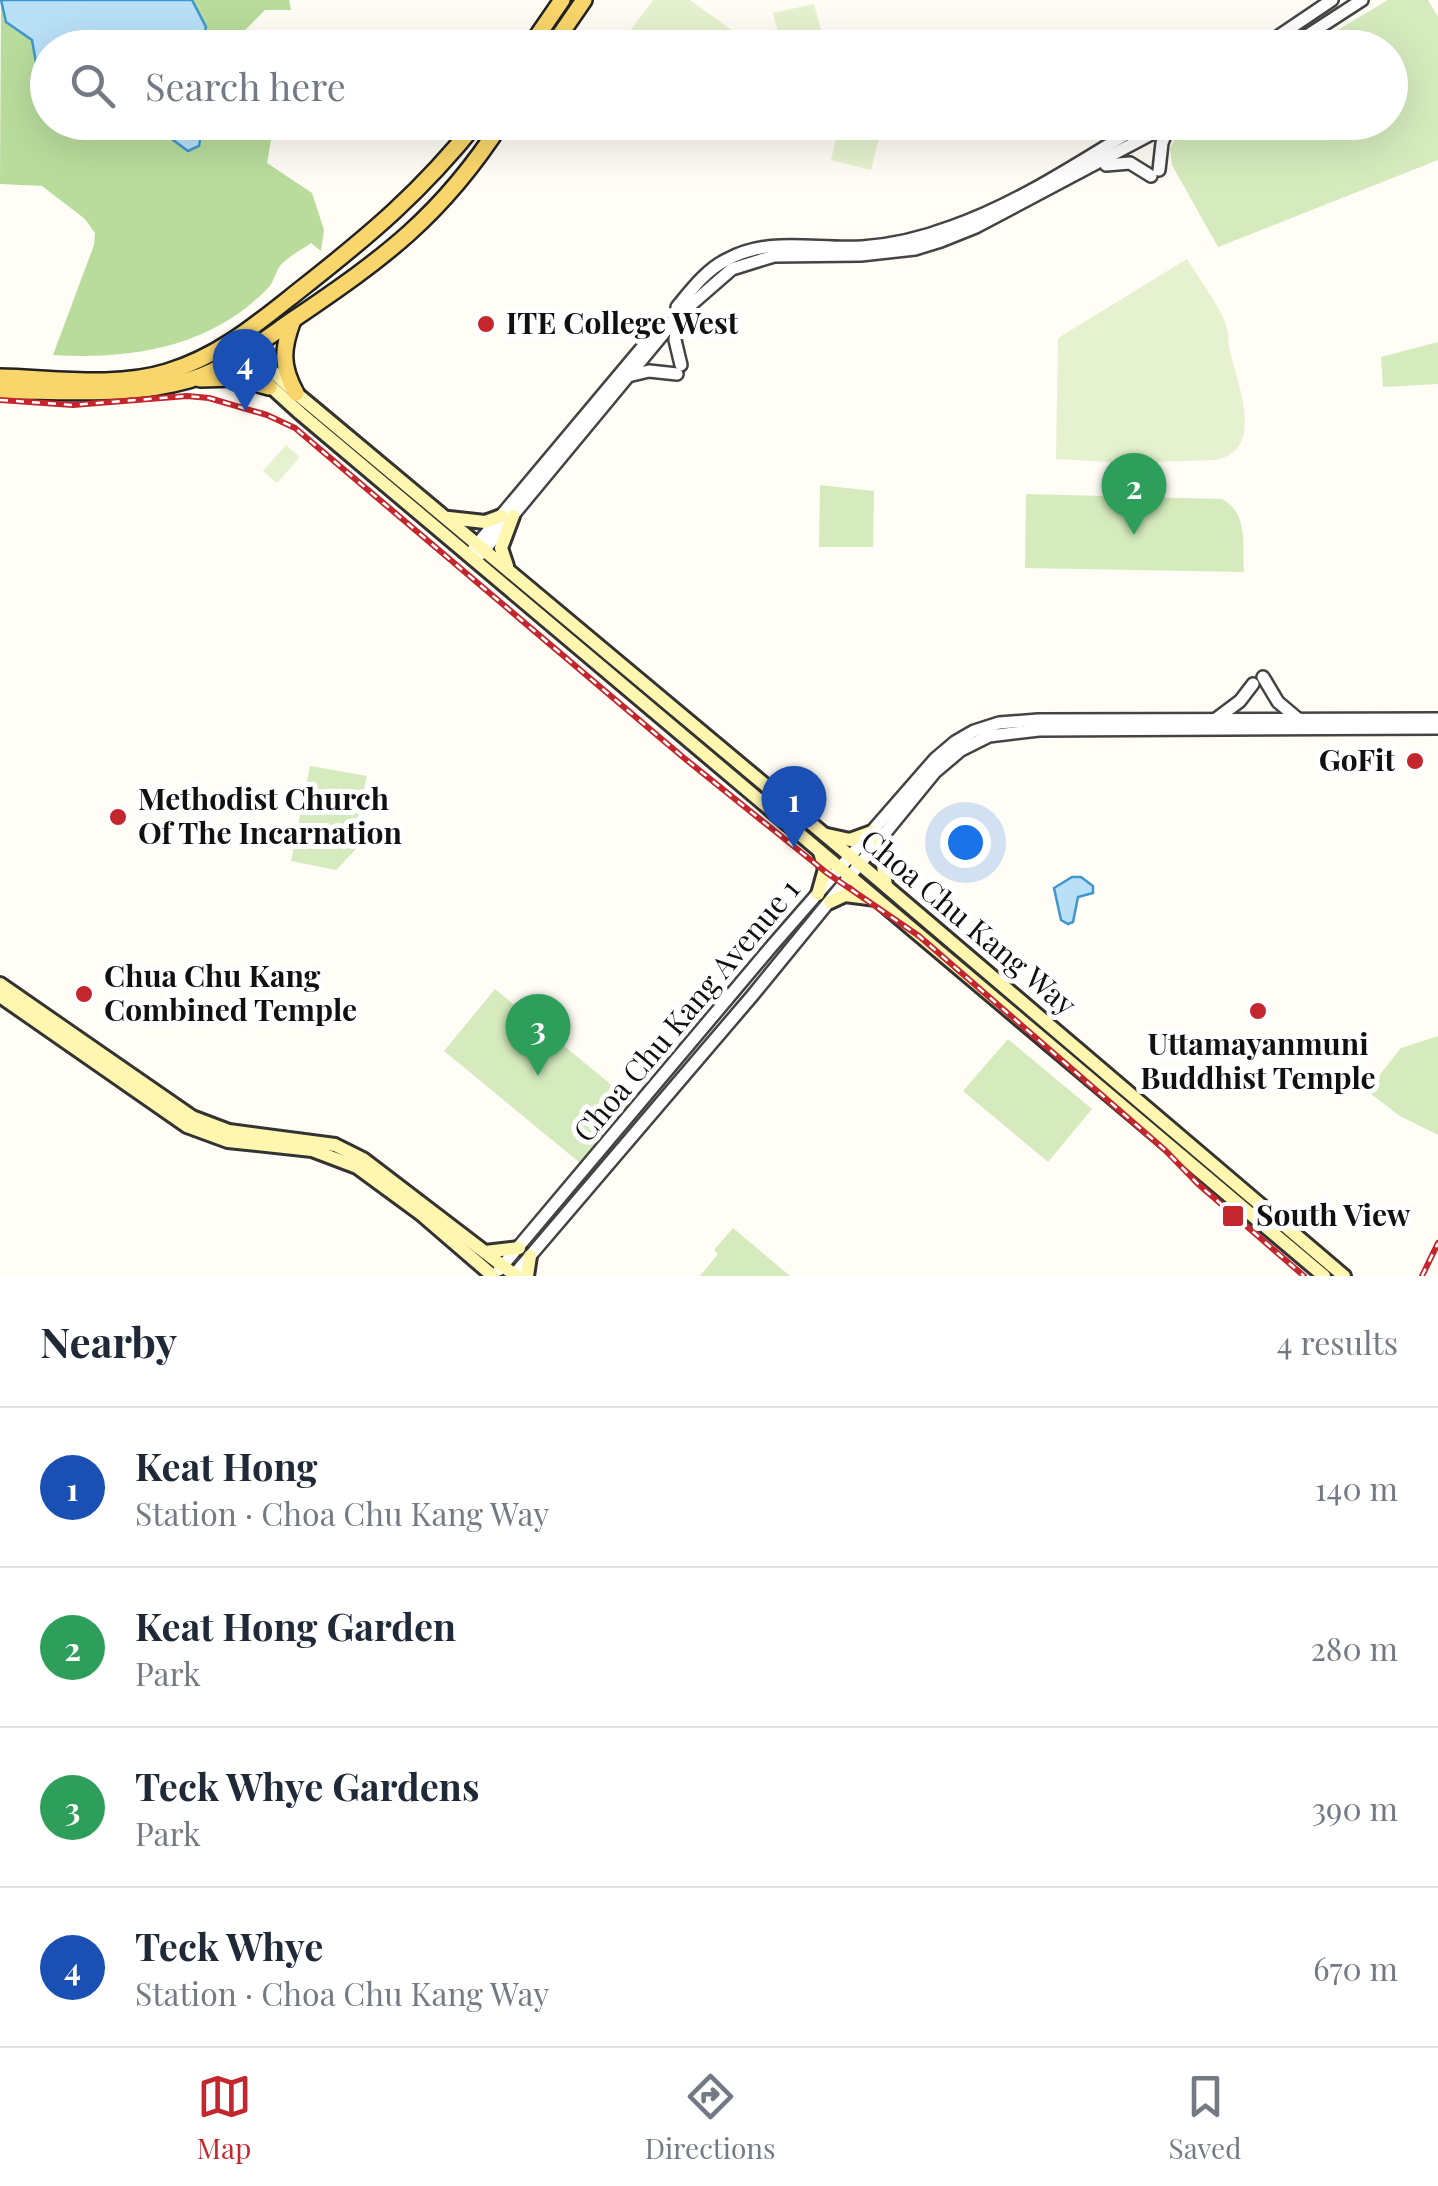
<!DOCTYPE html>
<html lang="en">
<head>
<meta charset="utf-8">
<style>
	:root { --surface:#fff; --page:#f2f2f3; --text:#1f2937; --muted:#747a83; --line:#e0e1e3; --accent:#c4262e }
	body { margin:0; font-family:"Playfair Display",serif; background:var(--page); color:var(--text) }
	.you { position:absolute; left:965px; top:842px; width:35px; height:35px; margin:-25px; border:8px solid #fff; border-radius:50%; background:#1a73e8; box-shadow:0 0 0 15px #1a73e833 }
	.badge { display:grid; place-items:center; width:65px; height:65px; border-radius:50%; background:var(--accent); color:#fff; font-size:32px; font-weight:700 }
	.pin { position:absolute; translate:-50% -82px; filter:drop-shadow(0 2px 5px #0008) }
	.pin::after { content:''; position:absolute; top:52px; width:35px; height:30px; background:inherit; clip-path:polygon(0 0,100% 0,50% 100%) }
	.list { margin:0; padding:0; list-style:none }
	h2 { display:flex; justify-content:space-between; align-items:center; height:130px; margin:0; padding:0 40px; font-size:42px }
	h2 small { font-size:32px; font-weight:400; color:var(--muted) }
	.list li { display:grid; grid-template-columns:65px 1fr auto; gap:30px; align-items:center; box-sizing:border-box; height:160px; padding:0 40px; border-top:2px solid var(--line) }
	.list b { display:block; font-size:38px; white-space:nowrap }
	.list p { margin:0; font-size:32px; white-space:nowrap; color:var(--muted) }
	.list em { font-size:32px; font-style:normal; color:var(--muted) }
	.icon { flex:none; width:55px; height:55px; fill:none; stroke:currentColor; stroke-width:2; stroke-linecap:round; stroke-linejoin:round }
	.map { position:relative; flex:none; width:1438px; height:1276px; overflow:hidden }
	.search { position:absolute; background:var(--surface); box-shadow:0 10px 40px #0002; left:30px; right:30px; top:30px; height:110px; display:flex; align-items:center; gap:25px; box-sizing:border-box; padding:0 35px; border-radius:55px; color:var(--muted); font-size:38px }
	.sheet { height:770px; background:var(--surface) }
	nav { display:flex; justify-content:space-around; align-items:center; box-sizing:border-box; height:140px; border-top:2px solid var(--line); background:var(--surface); font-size:28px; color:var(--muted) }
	nav a { display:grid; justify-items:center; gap:5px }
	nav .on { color:var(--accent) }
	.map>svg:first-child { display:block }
	.green { fill:#d5ebbd }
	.forest { fill:#b9dc9c }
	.pitch { fill:#e6f2cf }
	.water { fill:#b9e0f7; stroke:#3f96cf; stroke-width:2.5 }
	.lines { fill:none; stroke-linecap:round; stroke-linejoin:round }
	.tertiary-casing { stroke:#444; stroke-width:16 }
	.secondary-casing { stroke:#333; stroke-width:18 }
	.primary-casing { stroke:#222; stroke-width:20 }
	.tertiary { stroke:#fff; stroke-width:11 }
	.secondary { stroke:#fff6b0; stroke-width:12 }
	.primary { stroke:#f9d66b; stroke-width:15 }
	.rail-casing { stroke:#c4262e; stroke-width:6 }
	.rail { stroke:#fff; stroke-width:2.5; stroke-dasharray:8; stroke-linecap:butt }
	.poi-dot { fill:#c4262e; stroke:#fff; stroke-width:4 }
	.labels { text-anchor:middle; stroke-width:10; stroke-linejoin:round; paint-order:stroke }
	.poi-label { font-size:30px; font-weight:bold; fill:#111; stroke:#fff; text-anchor:start }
	.street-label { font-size:30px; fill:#111; stroke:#fff }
</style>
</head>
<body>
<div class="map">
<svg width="1438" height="1276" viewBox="0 0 1438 1276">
	<rect width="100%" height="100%" fill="#fffdf5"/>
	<!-- green -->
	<g class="green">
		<polygon points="1388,0 1428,0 1438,17 1438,160 1218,247 1172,165 1170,149 1182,123 1390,122 1390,48 1309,47"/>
		<polygon points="1438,342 1438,384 1383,387 1381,357"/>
		<polygon points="820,485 874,491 873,547 819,547"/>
		<path d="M1026,494L1222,499C1249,514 1242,545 1244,572L1025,568Z"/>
		<polygon points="310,766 367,776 355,830 361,844 336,870 291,861"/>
		<polygon points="495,989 631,1101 580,1163 444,1051"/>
		<polygon points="1438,1036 1438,1135 1400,1116 1367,1091 1401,1048"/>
		<polygon points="1008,1039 1092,1109 1048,1162 963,1091"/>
		<polygon points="733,1228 790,1276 700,1276 718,1254 714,1250"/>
	</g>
	<!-- forest -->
	<g class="forest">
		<path d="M1,0L6,22L32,40L38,74L47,86L48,122L90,123L199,146L203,123H274L267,163L312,193L324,230L321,251L311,243C302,250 287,257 280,266C275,273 274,281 269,287C212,347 132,360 53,355L94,245L95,233L85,219L42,186L0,184Z"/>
		<polygon points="192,0 289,0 291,10 265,10 239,36 239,47 202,47 206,27"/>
	</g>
	<!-- pitch -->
	<g class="pitch">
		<polygon points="653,0 690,0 740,36 732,47 618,47"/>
		<polygon points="814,4 821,30 780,40 773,13"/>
		<polygon points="840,123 883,123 871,170 831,160"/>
		<path d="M1187,259C1198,278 1222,308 1227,328C1229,335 1228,344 1230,351C1237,384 1267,451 1215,460L1124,463L1056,459L1058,338Z"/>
		<polygon points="286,445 300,457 277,483 263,471"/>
	</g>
	<!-- water -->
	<g class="water">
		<polygon points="1,0 192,0 206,27 202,47 48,48 47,86 38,74 32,40 6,22"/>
		<polygon points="90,123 203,123 199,146 188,151 169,137"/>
		<polygon points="1072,877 1081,877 1093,886 1093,893 1078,897 1073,922 1068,924 1061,920 1054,888"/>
	</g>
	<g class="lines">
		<defs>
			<g id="tertiary">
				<polyline points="1261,48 1332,0"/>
				<polyline points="1288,48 1362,0"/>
				<polyline points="1106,165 1130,163 1151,176"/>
				<polyline points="1159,170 1162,143 1169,126"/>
				<path d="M677,307C691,290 706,270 726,260C769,236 816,250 862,247C893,245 922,238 951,227C1020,203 1084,159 1146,122"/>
				<polyline points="678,316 675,340 681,365"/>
				<polyline points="628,376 649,371 677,374"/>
				<polyline points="474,548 661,325"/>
				<polyline points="481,554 678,316 732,269 774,256 861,255 915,249 941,241 976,227 1174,122"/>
				<polyline points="1263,677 1278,702 1297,718"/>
				<polyline points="1216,719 1240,701 1253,684"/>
				<polyline points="499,1270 771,947 935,759 955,742 974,731 999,723 1038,720 1438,719"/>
				<polyline points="513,1276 752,996 935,772 961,750 989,736 1039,730 1438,728"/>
			</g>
			<g id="secondary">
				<polyline points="246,342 257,357 296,393 868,871 1344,1276"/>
				<polyline points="232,344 246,364 300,413 1324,1276"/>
				<polyline points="449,518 485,522 501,516"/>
				<polyline points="507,566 501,548 513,516"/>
				<polyline points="827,835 850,840 872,832"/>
				<polyline points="879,838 886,886"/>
				<polyline points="818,894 825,869 820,852"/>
				<polyline points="830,902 845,895 876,899"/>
				<polyline points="0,984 192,1117 229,1131 335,1145 363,1159 516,1276"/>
				<polyline points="0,996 187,1126 228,1141 312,1150 357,1167 421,1214 493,1276"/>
				<polyline points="485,1252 519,1248"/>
				<polyline points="527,1276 530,1256"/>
			</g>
			<g id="primary">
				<polyline points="529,48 562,0"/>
				<polyline points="551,48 584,0"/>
				<path d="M293,320C282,349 281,366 296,393"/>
				<path d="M0,377C53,378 115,388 167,372C220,356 258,323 301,289C371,234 421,192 477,122"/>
				<polyline points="200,379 236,378 269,387"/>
				<path d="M0,391C64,390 126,398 189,380C227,369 262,341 294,319C384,258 442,216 502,122"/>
			</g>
		</defs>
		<!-- tertiary casing -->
		<use href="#tertiary" class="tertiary-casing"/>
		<!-- secondary casing -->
		<use href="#secondary" class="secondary-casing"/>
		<!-- primary casing -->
		<use href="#primary" class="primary-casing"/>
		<!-- tertiary -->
		<use href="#tertiary" class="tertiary"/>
		<!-- secondary -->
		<use href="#secondary" class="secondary"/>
		<!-- primary -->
		<use href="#primary" class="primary"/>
		<defs>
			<g id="rail">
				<polyline points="0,400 73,405 187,396 209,398 267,415 295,428 684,758 827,873 919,936 1165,1150 1198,1184 1304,1276"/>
				<polyline points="1422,1276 1438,1243"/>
			</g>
		</defs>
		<!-- rail casing -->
		<use href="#rail" class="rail-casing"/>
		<!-- rail -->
		<use href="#rail" class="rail"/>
	</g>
	<!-- markers -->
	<g class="poi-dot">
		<circle cx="486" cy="324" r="10"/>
		<circle cx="1415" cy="761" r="10"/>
		<circle cx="118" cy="817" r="10"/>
		<circle cx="84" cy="994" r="10"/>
		<circle cx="1258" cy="1011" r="10"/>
		<rect x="1221" y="1204" width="24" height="24" rx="5"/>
	</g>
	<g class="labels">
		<!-- poi labels -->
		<g class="poi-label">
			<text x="506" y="334">ITE College West</text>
			<text x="1395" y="771" text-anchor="end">GoFit</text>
			<text x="138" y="810">Methodist Church<tspan x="138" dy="34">Of The Incarnation</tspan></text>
			<text x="104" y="987">Chua Chu Kang<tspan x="104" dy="34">Combined Temple</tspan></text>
			<text x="1258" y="1055" text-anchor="middle">Uttamayanmuni<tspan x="1258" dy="34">Buddhist Temple</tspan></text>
			<text x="1256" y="1226">South View</text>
		</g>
		<!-- street labels -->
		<g class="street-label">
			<text transform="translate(968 923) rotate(40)" y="10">Choa Chu Kang Way</text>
			<text transform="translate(687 1011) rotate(-50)" y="10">Choa Chu Kang Avenue 1</text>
		</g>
	</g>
</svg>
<div class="you"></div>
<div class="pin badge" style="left:794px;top:848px;background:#1a4fb4">1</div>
<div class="pin badge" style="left:1134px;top:535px;background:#2e9e5b">2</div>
<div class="pin badge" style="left:538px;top:1076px;background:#2e9e5b">3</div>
<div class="pin badge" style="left:245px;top:411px;background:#1a4fb4">4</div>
<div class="search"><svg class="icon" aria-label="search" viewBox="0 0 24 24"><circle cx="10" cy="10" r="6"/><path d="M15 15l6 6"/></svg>Search here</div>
</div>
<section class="sheet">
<h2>Nearby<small>4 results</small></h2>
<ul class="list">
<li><span class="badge" style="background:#1a4fb4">1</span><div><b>Keat Hong</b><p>Station · Choa Chu Kang Way</p></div><em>140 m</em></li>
<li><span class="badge" style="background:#2e9e5b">2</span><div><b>Keat Hong Garden</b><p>Park</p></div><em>280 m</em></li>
<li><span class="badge" style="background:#2e9e5b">3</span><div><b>Teck Whye Gardens</b><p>Park</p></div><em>390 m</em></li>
<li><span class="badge" style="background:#1a4fb4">4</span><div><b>Teck Whye</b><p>Station · Choa Chu Kang Way</p></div><em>670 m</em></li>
</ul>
</section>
<nav>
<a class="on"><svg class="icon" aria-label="map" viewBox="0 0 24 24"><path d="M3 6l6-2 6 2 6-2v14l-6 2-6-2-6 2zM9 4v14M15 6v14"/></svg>Map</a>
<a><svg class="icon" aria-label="directions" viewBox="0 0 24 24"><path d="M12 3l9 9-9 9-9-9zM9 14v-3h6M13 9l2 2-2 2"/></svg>Directions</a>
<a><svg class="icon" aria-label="saved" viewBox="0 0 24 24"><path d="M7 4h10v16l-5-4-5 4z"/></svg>Saved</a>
</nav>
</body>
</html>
